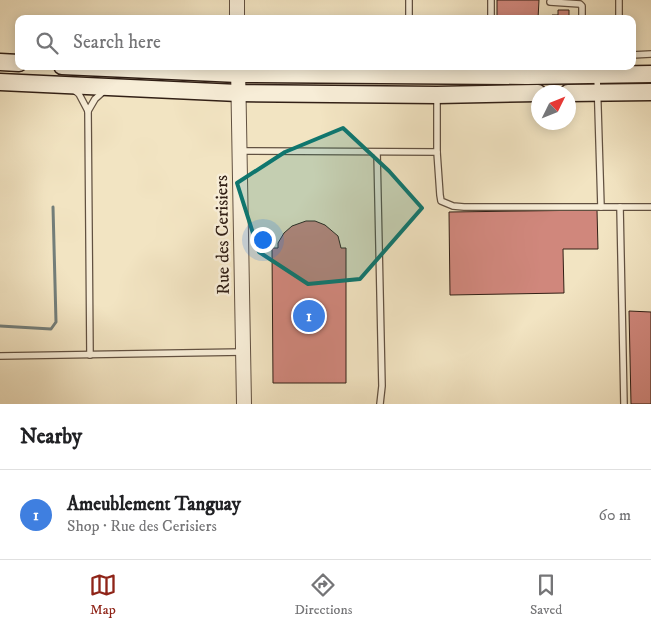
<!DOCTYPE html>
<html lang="en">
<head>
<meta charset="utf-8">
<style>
	:root { --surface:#fff; --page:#f2f2f2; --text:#202124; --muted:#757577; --line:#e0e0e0; --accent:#8f2418 }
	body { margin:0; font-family:"IM FELL DW Pica",serif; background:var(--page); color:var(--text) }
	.compass { position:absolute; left:531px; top:85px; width:45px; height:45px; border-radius:50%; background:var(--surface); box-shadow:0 2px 12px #0003; rotate:47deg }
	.you { position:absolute; left:262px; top:239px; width:18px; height:18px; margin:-12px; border:4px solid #fff; border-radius:50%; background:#1a73e8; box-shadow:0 0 0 8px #1a73e833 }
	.badge { display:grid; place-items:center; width:32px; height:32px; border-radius:50%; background:var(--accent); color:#fff; font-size:16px; font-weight:700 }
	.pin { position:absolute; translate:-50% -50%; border:2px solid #fff; box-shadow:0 1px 5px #0006 }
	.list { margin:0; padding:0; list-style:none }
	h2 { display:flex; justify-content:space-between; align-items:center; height:65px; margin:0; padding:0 20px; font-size:21px }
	h2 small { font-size:16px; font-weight:400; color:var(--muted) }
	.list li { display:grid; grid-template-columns:32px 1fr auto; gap:15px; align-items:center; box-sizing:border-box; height:90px; padding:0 20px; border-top:1px solid var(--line) }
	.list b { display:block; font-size:19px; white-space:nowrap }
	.list p { margin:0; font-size:16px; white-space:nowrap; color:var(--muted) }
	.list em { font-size:16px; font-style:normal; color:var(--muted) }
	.icon { flex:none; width:28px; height:28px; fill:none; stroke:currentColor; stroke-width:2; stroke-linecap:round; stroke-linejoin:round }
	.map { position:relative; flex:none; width:651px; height:404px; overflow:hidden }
	.search { position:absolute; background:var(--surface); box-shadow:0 2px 12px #0003; left:15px; right:15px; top:15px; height:55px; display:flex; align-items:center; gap:12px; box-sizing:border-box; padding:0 18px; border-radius:10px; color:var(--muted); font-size:19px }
	.sheet { height:155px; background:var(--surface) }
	nav { display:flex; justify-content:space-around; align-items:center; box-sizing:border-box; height:70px; border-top:1px solid var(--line); background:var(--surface); font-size:14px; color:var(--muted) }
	nav a { display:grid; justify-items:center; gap:2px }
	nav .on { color:var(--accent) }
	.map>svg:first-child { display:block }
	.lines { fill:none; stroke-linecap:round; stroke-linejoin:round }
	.stream { stroke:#737e7a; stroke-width:3 }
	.building { fill:#d0877c; stroke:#322016 }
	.service-casing { stroke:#625141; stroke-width:8 }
	.tertiary-casing { stroke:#625141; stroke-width:16 }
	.secondary-casing { stroke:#322016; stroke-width:19 }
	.service { stroke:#f7edd7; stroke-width:5.5 }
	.tertiary { stroke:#f7edd7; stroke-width:14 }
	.secondary { stroke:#f7edd7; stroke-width:16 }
	.marked { fill:#0f766e; fill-opacity:0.2; stroke:#0f766e; stroke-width:4; stroke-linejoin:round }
	.labels { text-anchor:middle; stroke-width:5; stroke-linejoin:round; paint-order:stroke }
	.street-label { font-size:18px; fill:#322016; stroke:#f7edd7 }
</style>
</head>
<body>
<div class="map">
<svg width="651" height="404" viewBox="0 0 651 404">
	<rect width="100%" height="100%" fill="#f2e4c2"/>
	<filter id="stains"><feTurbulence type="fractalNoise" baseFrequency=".004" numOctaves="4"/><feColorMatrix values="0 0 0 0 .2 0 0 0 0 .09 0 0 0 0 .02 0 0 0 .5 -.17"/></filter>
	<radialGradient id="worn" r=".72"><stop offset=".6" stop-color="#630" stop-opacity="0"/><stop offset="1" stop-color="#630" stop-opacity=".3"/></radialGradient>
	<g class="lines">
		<!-- stream -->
		<polyline class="stream" points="0,326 51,329 56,322 53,207"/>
	</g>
	<!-- building -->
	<g class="building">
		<polygon points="497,0 539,0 538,19 497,19"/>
		<polygon points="558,10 569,10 569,19 552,19 552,15 558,15"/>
		<polygon points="597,210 598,249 563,249 564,293 450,295 449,212"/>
		<polygon points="306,221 315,221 325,225 338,236 341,248 346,248 346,383 273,383 272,248 278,248 278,243 284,233 292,226"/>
		<polygon points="629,311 651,312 651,404 631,404"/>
	</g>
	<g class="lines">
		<defs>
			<g id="service">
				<polyline points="491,0 491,19"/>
				<polyline points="619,0 619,19"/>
				<polyline points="550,2 580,4 582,6 582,19"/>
				<polyline points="409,19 409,0"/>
				<polyline points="632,55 651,54"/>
				<polyline points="597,75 601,207 620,207 624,404"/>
				<polyline points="74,90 79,94 88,111 90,355"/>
				<polyline points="88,111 95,99 105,90"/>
				<polyline points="239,151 437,152 440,195 441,201 453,206 464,207 601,207"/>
				<polyline points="377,152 382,386 380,404"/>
				<polyline points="437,152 437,97"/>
				<polyline points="620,207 651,207"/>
				<polyline points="0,356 243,352"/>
			</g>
			<g id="tertiary">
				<polyline points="237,0 237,19"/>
				<polyline points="238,66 244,404"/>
			</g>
			<g id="secondary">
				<polyline points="0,62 19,63"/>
				<polyline points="62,66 238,74 527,76 651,74"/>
				<polyline points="0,82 238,93 437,95 538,93"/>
				<polyline points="568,93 651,92"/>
			</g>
		</defs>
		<!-- service casing -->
		<use href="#service" class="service-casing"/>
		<!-- tertiary casing -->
		<use href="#tertiary" class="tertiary-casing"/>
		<!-- secondary casing -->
		<use href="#secondary" class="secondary-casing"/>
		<!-- service -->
		<use href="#service" class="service"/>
		<!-- tertiary -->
		<use href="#tertiary" class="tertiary"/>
		<!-- secondary -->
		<use href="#secondary" class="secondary"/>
	</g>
	<!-- marked area -->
	<path class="marked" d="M343,128L389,171L422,208L360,279L308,284L259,252L237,183L285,152Z"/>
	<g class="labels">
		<!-- street labels -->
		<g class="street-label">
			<text transform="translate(222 235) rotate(-91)" y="6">Rue des Cerisiers</text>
		</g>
	</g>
	<rect width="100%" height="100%" filter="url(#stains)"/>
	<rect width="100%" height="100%" fill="url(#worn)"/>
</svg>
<svg class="compass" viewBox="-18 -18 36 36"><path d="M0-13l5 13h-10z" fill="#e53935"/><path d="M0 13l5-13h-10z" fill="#757577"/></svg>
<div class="you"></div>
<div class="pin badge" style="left:309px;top:316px;background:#3f7fe0">1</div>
<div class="search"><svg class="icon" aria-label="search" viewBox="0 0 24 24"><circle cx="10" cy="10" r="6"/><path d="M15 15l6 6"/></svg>Search here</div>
</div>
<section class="sheet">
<h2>Nearby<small></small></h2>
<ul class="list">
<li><span class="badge" style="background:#3f7fe0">1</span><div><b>Ameublement Tanguay</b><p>Shop · Rue des Cerisiers</p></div><em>60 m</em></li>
</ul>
</section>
<nav>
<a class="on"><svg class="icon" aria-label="map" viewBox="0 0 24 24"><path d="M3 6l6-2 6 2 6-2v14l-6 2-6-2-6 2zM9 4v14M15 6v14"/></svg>Map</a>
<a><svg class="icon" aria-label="directions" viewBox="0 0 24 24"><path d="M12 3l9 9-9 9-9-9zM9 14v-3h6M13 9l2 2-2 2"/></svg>Directions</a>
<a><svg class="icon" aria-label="saved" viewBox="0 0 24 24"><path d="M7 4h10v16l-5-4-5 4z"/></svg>Saved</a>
</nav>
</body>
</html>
